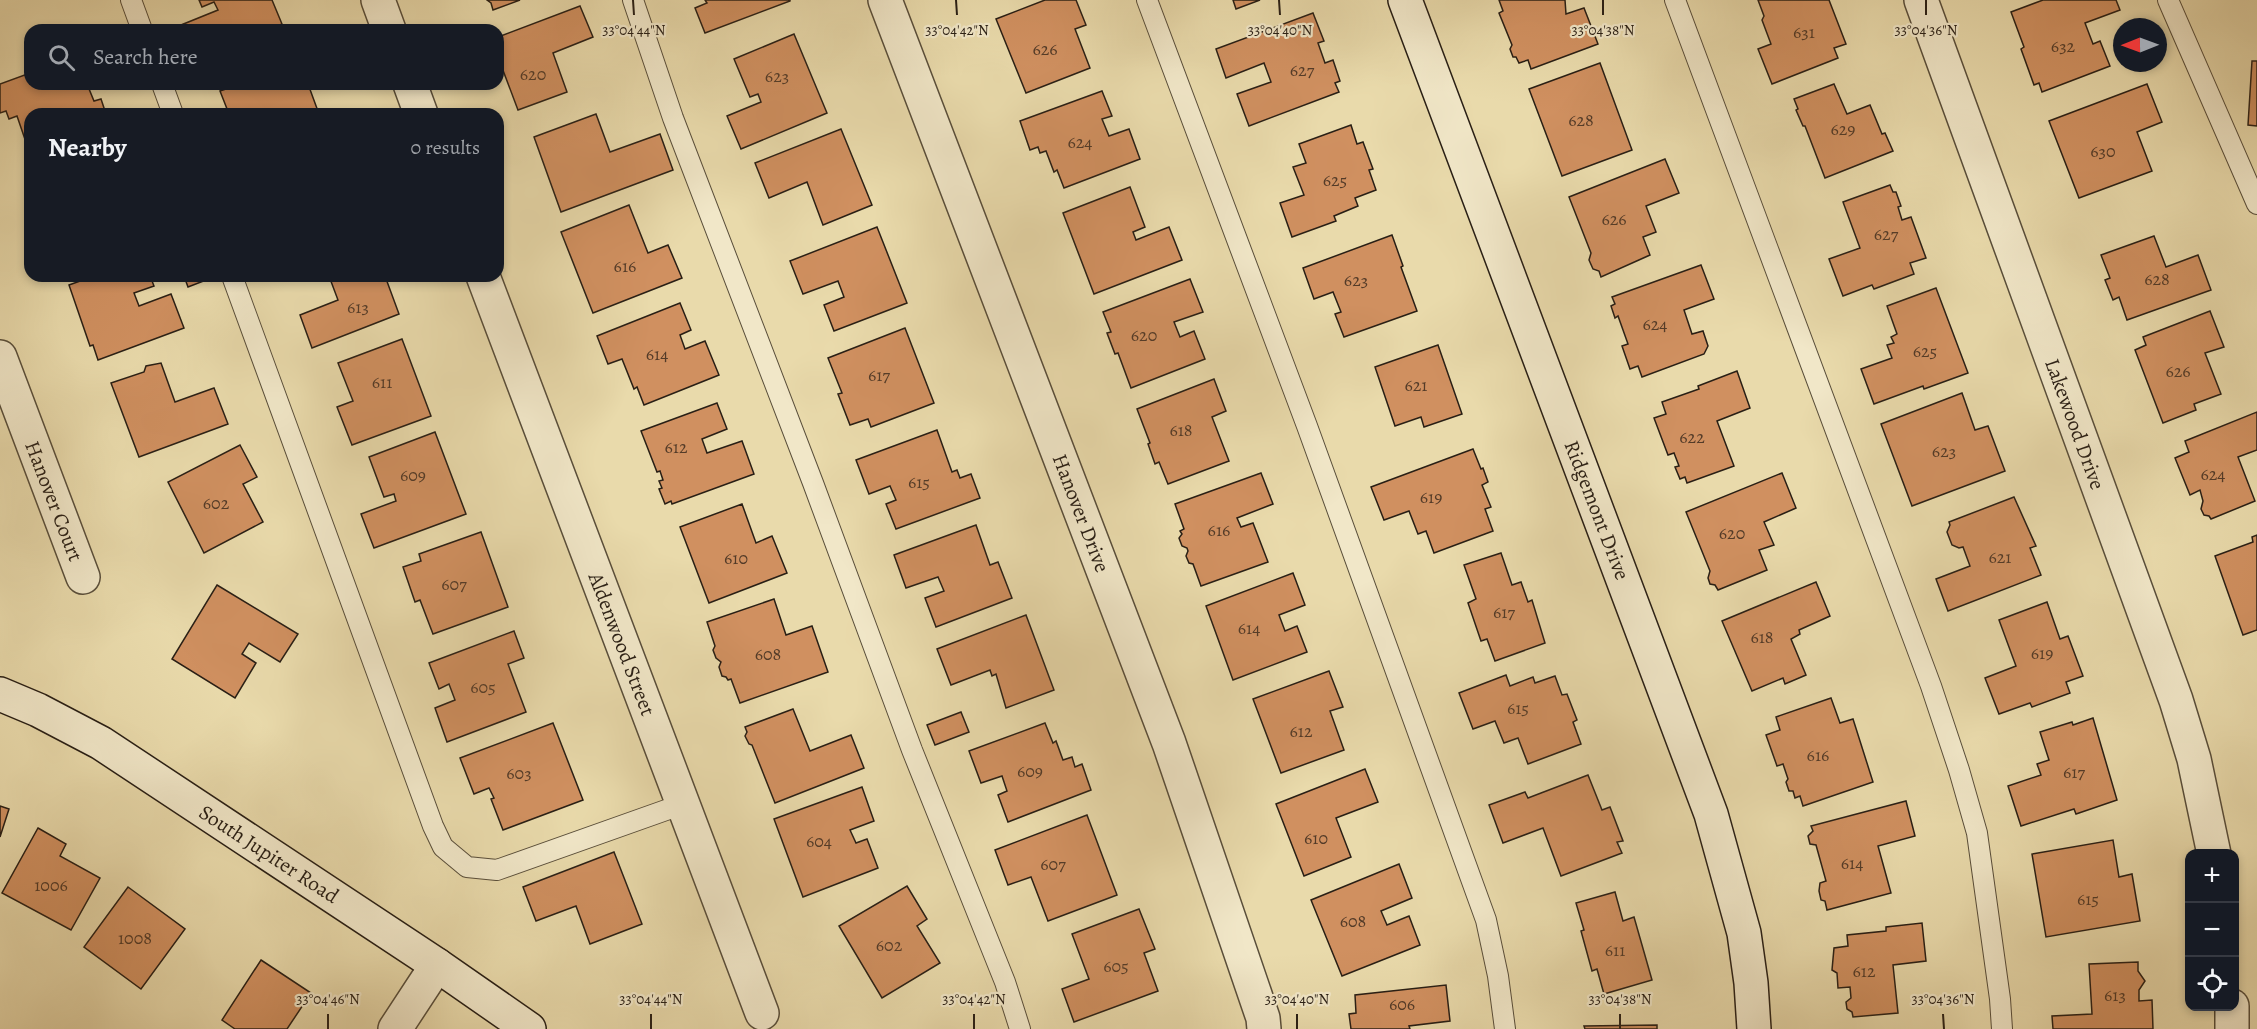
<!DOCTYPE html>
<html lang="en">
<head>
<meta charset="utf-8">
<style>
	:root { --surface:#171b24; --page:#242831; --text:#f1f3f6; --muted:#9ea1a6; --line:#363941 }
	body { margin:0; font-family:Alegreya,serif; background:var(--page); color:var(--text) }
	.controls { position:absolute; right:18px; bottom:18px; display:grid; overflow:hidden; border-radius:12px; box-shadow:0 3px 9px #0003 }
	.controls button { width:54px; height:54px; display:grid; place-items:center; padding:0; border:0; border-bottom:2px solid var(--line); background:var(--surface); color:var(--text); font:30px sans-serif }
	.compass { position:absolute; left:2113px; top:18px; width:54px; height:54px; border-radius:50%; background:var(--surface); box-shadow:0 3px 9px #0003; rotate:269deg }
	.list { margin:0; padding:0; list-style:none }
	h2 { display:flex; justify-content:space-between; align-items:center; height:78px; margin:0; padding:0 24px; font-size:26px }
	h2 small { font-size:20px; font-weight:400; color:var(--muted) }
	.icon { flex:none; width:33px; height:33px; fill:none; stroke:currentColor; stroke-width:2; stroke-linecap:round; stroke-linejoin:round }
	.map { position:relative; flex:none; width:2257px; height:1029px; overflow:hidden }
	.search { position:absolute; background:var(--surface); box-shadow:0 3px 9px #0003; left:24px; top:24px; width:480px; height:66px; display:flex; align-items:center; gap:15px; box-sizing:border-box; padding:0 21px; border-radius:18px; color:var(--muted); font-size:22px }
	.panel { position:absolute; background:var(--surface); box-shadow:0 3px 9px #0003; left:24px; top:108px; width:480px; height:174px; border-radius:18px }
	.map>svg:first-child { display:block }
	.building { fill:#d09060; stroke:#291f15; stroke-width:1.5 }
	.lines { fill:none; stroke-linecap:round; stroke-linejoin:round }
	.lane-casing { stroke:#594e3a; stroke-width:22 }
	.street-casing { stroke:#594e3a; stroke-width:36 }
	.secondary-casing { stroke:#291f15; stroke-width:36 }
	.lane { stroke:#f1e7c8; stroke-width:20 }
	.street { stroke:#f1e7c8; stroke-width:33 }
	.secondary { stroke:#f1e7c8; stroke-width:33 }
	.ticks { fill:none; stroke:#291f15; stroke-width:2 }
	.labels { text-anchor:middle; stroke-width:4.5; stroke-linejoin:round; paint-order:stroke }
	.number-label { font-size:18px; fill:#533b28 }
	.street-label { font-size:21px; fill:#291f15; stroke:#f1e7c8 }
	.ticks-label { font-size:15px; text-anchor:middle; fill:#291f15; stroke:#f1e7c8; stroke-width:4.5; stroke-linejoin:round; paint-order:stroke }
</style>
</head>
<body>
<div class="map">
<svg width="2257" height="1029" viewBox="0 0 2257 1029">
	<rect width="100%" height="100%" fill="#e9daab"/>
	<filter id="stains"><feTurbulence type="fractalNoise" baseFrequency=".00333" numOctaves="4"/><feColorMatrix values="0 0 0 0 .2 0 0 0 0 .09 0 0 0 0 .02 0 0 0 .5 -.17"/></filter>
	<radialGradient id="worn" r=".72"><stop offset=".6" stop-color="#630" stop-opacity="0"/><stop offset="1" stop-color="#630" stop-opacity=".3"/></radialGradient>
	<!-- building -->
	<g class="building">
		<polygon points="199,0 272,0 282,24 267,30 183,30 181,25 218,10 214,2 202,7"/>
		<polygon points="487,0 520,0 493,10 491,3"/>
		<polygon points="705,0 790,0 790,1 705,33 695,8 707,3"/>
		<polygon points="1045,0 1076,0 1086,25 1075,29 1090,68 1026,93 996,19"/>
		<polygon points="1233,0 1260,0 1236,9"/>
		<polygon points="1499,0 1565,0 1566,14 1584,8 1598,44 1531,69 1528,60 1519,63 1516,57 1513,57 1510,49 1512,45 1499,13 1503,11"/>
		<polygon points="1758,0 1829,0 1846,44 1834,48 1838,58 1772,84 1758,49 1771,44 1762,20 1764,16"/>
		<polygon points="2043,0 2116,0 2120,10 2085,23 2093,44 2100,41 2110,66 2042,92 2039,83 2034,85 2021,49 2024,47 2011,12"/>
		<polygon points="580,6 593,37 553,53 567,92 518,110 498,57 498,37"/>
		<polygon points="1313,13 1324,41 1318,43 1325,63 1333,60 1340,81 1335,83 1339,92 1249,126 1237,94 1271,82 1264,63 1226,78 1216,49"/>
		<polygon points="794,34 827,113 741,149 727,116 761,102 758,94 750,97 734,59"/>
		<polygon points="2252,61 2257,61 2257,126 2248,125"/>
		<polygon points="1600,63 1632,150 1562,176 1529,89"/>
		<polygon points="30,73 30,84 87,84 94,101 101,99 106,114 30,114 29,151 17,116 9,119 6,111 0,113 0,84"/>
		<polygon points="235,84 308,84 319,114 229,114 220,91 235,86"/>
		<polygon points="1834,84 1847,114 1870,105 1882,134 1885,133 1893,151 1825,178 1805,126 1803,126 1796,110 1798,109 1794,99"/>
		<polygon points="2147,84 2162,122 2137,132 2152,171 2079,198 2049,121"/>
		<polygon points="1102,91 1112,116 1102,119 1109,136 1129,129 1140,159 1064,188 1057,170 1054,172 1046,151 1040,153 1038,147 1030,150 1020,121"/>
		<polygon points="596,114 610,152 660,134 673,170 561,212 534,137"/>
		<polygon points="1351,125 1357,144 1363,142 1373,169 1369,170 1376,190 1355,198 1358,206 1334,216 1336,221 1292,237 1280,203 1304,195 1293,167 1306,163 1299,144"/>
		<polygon points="841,129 872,205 823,225 807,182 769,198 755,163"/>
		<polygon points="1665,159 1679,193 1646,206 1656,232 1643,237 1650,255 1601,277 1599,271 1593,269 1589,260 1591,253 1569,197"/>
		<polygon points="1890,185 1893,192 1896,192 1901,206 1898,207 1902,220 1911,217 1926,258 1910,263 1914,274 1874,289 1872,285 1843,296 1829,259 1860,248 1843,202"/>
		<polygon points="1130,187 1145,227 1133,232 1136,240 1169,227 1182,260 1094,294 1063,213"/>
		<polygon points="629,205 648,253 668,245 682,278 593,313 561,232"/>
		<polygon points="877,227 907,303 834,331 824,305 844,297 838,281 803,294 790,261"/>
		<polygon points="1392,235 1403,266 1401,267 1417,311 1344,337 1335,314 1341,312 1333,292 1314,299 1303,268"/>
		<polygon points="2154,236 2166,267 2198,255 2211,290 2127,320 2119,297 2113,300 2105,280 2110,278 2101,255"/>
		<polygon points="1701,265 1714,299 1684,310 1692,334 1703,331 1708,346 1704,354 1642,377 1638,366 1630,369 1622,346 1628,344 1618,316 1615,318 1611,306 1615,304 1612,297"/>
		<polygon points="94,276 150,276 154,286 134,293 139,306 171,294 184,328 98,360 93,345 90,346 69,285"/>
		<polygon points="184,276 213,276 214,277 188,287"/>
		<polygon points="329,276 385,276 399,314 312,348 300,315 338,300"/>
		<polygon points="1190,279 1203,312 1174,322 1180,337 1194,331 1205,359 1131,388 1118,353 1115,354 1107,333 1111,332 1103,312"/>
		<polygon points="1936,288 1968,373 1924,389 1923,386 1874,404 1861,369 1892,358 1887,345 1894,343 1891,337 1897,334 1887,306"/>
		<polygon points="680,303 691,330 680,335 685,349 705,341 719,375 644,405 637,387 634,389 622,359 608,364 597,336"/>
		<polygon points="2210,311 2224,347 2205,353 2221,394 2194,404 2196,410 2163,423 2135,350 2146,345 2143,337"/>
		<polygon points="905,328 934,403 871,427 868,419 850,425 838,394 842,393 828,358"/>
		<polygon points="402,339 431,416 352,445 337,407 353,401 338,363"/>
		<polygon points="1438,345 1462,414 1424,427 1421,417 1395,426 1375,367"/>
		<polygon points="161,363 175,402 214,388 228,424 139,457 111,383 144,372 146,366"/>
		<polygon points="1737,371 1750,408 1717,421 1734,466 1687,483 1685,477 1680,479 1675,467 1679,466 1674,453 1668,455 1654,418 1666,414 1662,402 1699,389 1698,386"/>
		<polygon points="1214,379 1226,411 1212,417 1229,461 1168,484 1159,462 1155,464 1148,444 1150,443 1137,409"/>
		<polygon points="1962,393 1975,430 1988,426 2005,471 1912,506 1881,424"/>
		<polygon points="717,403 727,429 702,439 707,453 742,441 754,474 672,504 671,501 665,504 659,489 662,488 659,481 663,480 660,471 657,472 641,431"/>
		<polygon points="2257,412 2257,450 2238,457 2255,501 2211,519 2209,516 2204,515 2201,509 2203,501 2200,490 2190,495 2175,458 2189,452 2185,441"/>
		<polygon points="937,430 952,472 957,470 960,478 971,474 980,498 896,529 886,504 896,500 890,486 869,494 856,460"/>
		<polygon points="435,432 466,514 374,548 361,514 396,501 394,494 384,497 369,457"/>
		<polygon points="240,445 257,477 243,484 263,522 204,553 168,482"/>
		<polygon points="1473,449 1481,469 1483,468 1488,482 1482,485 1491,507 1485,509 1493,531 1434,553 1426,531 1418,534 1409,511 1384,520 1371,487"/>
		<polygon points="1261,473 1273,504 1237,518 1241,527 1253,523 1268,562 1201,586 1193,564 1189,563 1186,556 1188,551 1187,548 1182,546 1179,538 1182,534 1180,531 1184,529 1175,504"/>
		<polygon points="1782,473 1796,508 1764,522 1774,545 1759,550 1767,570 1718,590 1715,585 1710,584 1708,578 1710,571 1686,512"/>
		<polygon points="2014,497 2036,546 2030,548 2041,575 1948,611 1936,579 1970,566 1963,547 1959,548 1952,545 1947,532 1950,525 1949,522"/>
		<polygon points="742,504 756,543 772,536 787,573 709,603 680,527"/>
		<polygon points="976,525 990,565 998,562 1012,598 936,627 925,598 944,591 938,577 906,588 894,555"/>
		<polygon points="481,532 508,607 433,634 420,600 415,602 403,567 421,561 419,554"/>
		<polygon points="2257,535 2257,630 2243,635 2215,556 2253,542 2252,537"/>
		<polygon points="1501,553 1512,585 1521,582 1528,602 1532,600 1545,643 1495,661 1487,639 1481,641 1468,603 1476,599 1464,565"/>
		<polygon points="1293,573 1305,605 1279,615 1285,631 1297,626 1307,652 1233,680 1206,606"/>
		<polygon points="1816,582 1830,616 1799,630 1800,634 1791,639 1806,675 1785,684 1783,678 1752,691 1722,621"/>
		<polygon points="217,585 298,634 280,662 249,643 242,654 256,663 235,698 172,659"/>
		<polygon points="774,599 786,635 812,626 828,672 740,703 731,679 728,680 726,677 722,676 719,667 721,662 716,658 713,650 715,646 707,622"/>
		<polygon points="2047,602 2060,639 2068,636 2083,676 2066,682 2070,693 2032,707 2030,703 1999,714 1985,678 2016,666 1999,620"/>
		<polygon points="1026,615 1054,690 1006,708 996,674 992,676 990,670 951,685 937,649"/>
		<polygon points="514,631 524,658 508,664 526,712 447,742 435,708 455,700 449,684 439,689 429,663"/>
		<polygon points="1329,671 1343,707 1330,711 1344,750 1281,773 1253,699"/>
		<polygon points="1506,675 1510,686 1533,677 1535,683 1555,676 1562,695 1567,694 1577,720 1573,722 1581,744 1528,764 1518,738 1504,743 1495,721 1473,729 1459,693"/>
		<polygon points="1831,698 1840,723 1853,719 1873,782 1803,806 1800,796 1795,798 1793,791 1789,791 1786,782 1788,779 1783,764 1777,766 1766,735 1780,730 1776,717"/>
		<polygon points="793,709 810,751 851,735 864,768 775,803 752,745 749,744 745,736 747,732 745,727"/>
		<polygon points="961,712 969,732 935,745 927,725"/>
		<polygon points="2093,718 2117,800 2076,814 2074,809 2021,826 2008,786 2041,775 2037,764 2049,760 2040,732 2072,722 2073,725"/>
		<polygon points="553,723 583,800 503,830 491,799 494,798 489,788 474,794 460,758"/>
		<polygon points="1045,723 1053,743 1056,741 1063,760 1072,757 1075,767 1082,764 1091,790 1008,822 998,795 1007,791 1002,776 981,783 969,751"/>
		<polygon points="1365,769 1378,802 1336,818 1351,857 1304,876 1276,804"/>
		<polygon points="1588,775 1602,810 1610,807 1623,841 1617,842 1622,853 1561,876 1543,828 1503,843 1489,805 1525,792 1528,798"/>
		<polygon points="862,787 874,821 850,830 856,843 867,839 878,868 803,897 774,819"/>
		<polygon points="1906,801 1915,836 1878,846 1891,893 1827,910 1825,901 1821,900 1819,891 1820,883 1826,881 1816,845 1810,844 1808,836 1813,831 1811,826"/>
		<polygon points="0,806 9,809 0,837"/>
		<polygon points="1087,815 1117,895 1048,921 1031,877 1008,885 995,850"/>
		<polygon points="38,828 66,844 60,856 100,878 71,930 2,893"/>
		<polygon points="2113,840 2119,877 2132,874 2140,921 2046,937 2032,854"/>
		<polygon points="614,852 642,924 590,944 576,906 536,921 523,887"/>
		<polygon points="1399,864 1412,898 1381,911 1387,925 1409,916 1420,945 1342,976 1311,900"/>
		<polygon points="907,886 927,919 917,926 940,963 882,998 839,926"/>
		<polygon points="128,887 185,929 141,989 84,947"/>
		<polygon points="1615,892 1623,921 1634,917 1652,980 1604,994 1597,969 1592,971 1581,931 1584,930 1576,903"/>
		<polygon points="1139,909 1155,949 1144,953 1158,991 1074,1022 1062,989 1089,979 1072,934"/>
		<polygon points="1922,923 1926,961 1893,965 1898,1013 1853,1017 1852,1012 1847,1009 1846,1002 1851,998 1850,987 1838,988 1837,973 1832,970 1834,948 1848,946 1847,935 1886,931 1886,927"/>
		<polygon points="261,960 311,993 287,1029 235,1029 222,1020"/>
		<polygon points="2138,962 2138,971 2145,981 2139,990 2139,1001 2152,1000 2153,1029 2053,1029 2052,1016 2092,1014 2089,964"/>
		<polygon points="1446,985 1450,1021 1409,1026 1410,1029 1351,1029 1349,1014 1356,1013 1355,995"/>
		<polygon points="1657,1025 1657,1029 1585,1029 1584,1026"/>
	</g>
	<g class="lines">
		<defs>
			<g id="lane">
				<polyline points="131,0 142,30"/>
				<polyline points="633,0 673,118 813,483 912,750 1005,982 1020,1029"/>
				<polyline points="1147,0 1307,426 1486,920 1498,976 1505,1029"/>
				<polyline points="1675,0 1931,686 1959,770 1977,833 2000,999 2002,1029"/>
				<polyline points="2168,0 2257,204"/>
				<polyline points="162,84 173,114"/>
				<polyline points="232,276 433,826 443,847 467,867 497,870 683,804"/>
			</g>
			<g id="street">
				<polyline points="378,0 389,30"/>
				<polyline points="885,0 1169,743 1263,1018 1264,1029"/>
				<polyline points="1921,0 2176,700 2194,759 2214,854"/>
				<polyline points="410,84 421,114"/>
				<polyline points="483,276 762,1013"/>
				<polyline points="0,357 83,577"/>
				<polyline points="2232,1006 2232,1029"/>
				<polyline points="395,1029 437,965"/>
			</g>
			<g id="secondary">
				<polyline points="1405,0 1711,814 1744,933 1751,983 1754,1029"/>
				<polyline points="0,694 38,710 101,743 437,965 529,1029"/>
			</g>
		</defs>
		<!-- lane casing -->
		<use href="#lane" class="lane-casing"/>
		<!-- street casing -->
		<use href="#street" class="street-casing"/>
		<!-- secondary casing -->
		<use href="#secondary" class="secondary-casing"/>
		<!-- lane -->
		<use href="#lane" class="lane"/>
		<!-- street -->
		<use href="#street" class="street"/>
		<!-- secondary -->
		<use href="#secondary" class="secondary"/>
	</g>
	<!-- ticks -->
	<path class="ticks" d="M633,0L634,15M956,0L957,15M1279,0L1280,15M1603,0V15M1926,0V15M328,1014V1029M651,1014V1029M974,1014V1029M1297,1014V1029M1620,1014V1029M1943,1014L1944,1029"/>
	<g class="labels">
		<!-- number labels -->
		<g class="number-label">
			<text x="1804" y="38">631</text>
			<text x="2063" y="52">632</text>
			<text x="1045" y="55">626</text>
			<text x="1302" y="76">627</text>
			<text x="533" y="80">620</text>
			<text x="777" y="82">623</text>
			<text x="1581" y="126">628</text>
			<text x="1843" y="135">629</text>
			<text x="1080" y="148">624</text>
			<text x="2103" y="157">630</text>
			<text x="1335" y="186">625</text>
			<text x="1614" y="225">626</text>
			<text x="1886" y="240">627</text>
			<text x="625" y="272">616</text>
			<text x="2157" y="285">628</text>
			<text x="1356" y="286">623</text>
			<text x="358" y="313">613</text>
			<text x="1655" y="330">624</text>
			<text x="1144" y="341">620</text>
			<text x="1925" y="357">625</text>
			<text x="657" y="360">614</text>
			<text x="2178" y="377">626</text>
			<text x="879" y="381">617</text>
			<text x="382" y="388">611</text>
			<text x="1416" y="391">621</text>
			<text x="1181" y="436">618</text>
			<text x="1692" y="443">622</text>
			<text x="676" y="453">612</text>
			<text x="1944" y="457">623</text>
			<text x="2213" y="480">624</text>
			<text x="413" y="481">609</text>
			<text x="919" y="488">615</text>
			<text x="1431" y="503">619</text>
			<text x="216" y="509">602</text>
			<text x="1219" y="536">616</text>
			<text x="1732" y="539">620</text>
			<text x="2000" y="563">621</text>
			<text x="736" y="564">610</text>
			<text x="454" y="590">607</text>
			<text x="1504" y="618">617</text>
			<text x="1249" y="634">614</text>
			<text x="1762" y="643">618</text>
			<text x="2042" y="659">619</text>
			<text x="768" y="660">608</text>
			<text x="483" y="693">605</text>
			<text x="1518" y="714">615</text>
			<text x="1301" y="737">612</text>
			<text x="1818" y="761">616</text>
			<text x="1030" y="777">609</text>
			<text x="2074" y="778">617</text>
			<text x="519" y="779">603</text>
			<text x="1316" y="844">610</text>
			<text x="819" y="847">604</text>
			<text x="1852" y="869">614</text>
			<text x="1053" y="870">607</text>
			<text x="51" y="891">1006</text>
			<text x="2088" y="905">615</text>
			<text x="1353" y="927">608</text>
			<text x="135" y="944">1008</text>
			<text x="889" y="951">602</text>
			<text x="1615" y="956">611</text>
			<text x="1116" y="972">605</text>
			<text x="1864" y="977">612</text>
			<text x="2115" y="1001">613</text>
			<text x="1402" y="1010">606</text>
		</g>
		<!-- street labels -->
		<g class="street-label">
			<text transform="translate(2075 424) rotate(70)" y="7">Lakewood Drive</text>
			<text transform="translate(54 501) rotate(69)" y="7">Hanover Court</text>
			<text transform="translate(1597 510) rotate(69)" y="7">Ridgemont Drive</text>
			<text transform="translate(1081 513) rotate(69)" y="7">Hanover Drive</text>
			<text transform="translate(622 644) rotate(69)" y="7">Aldenwood Street</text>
			<text transform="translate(269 854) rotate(33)" y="7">South Jupiter Road</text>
		</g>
	</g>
	<g class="ticks-label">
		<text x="634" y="35">33°04'44"N</text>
		<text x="957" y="35">33°04'42"N</text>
		<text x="1280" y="35">33°04'40"N</text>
		<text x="1603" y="35">33°04'38"N</text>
		<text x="1926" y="35">33°04'36"N</text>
		<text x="328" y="1004">33°04'46"N</text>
		<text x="651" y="1004">33°04'44"N</text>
		<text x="974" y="1004">33°04'42"N</text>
		<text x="1297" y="1004">33°04'40"N</text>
		<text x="1620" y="1004">33°04'38"N</text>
		<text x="1943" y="1004">33°04'36"N</text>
	</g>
	<rect width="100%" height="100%" filter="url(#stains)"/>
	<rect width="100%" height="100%" fill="url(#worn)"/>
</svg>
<div class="controls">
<button>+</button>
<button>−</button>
<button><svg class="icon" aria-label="locate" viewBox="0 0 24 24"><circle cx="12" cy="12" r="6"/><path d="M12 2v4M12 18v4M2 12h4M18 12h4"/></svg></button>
</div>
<svg class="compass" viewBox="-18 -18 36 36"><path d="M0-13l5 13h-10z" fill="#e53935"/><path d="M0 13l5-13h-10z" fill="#9ea1a6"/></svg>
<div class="search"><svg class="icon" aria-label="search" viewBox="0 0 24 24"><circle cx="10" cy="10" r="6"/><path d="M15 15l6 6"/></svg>Search here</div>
<section class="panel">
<h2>Nearby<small>0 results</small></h2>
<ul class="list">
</ul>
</section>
</div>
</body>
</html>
